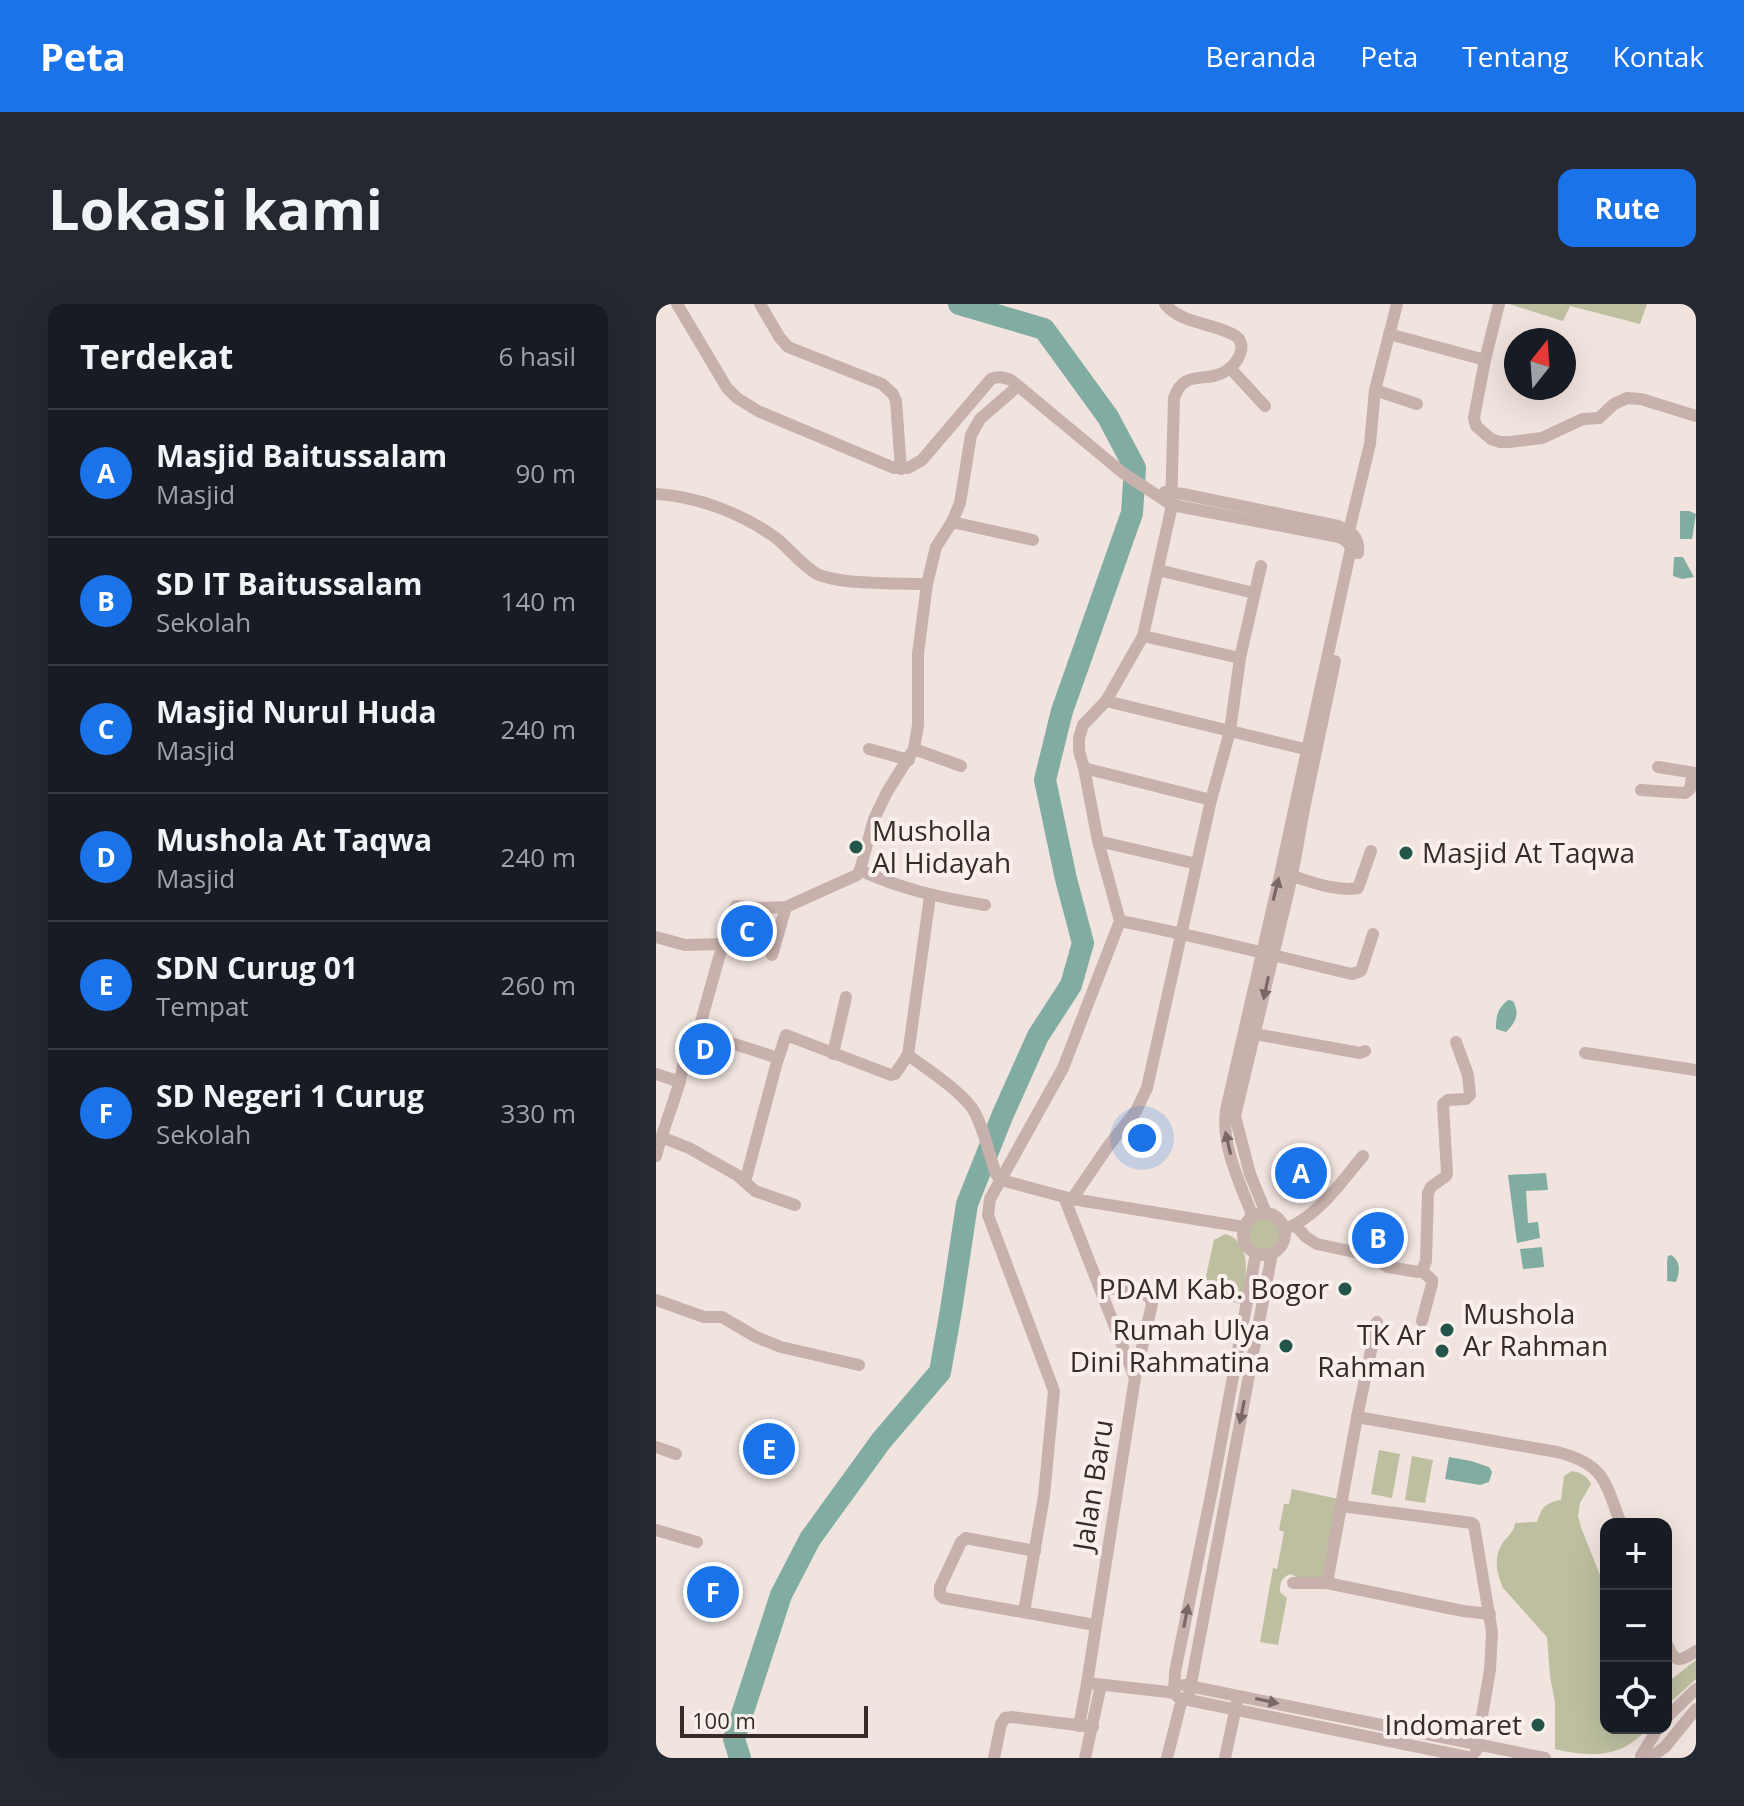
<!DOCTYPE html>
<html lang="id">
<head>
<meta charset="utf-8">
<style>
	:root { --surface:#171b24; --page:#242831; --text:#f1f3f6; --muted:#9ea1a6; --line:#363941; --accent:#1a73e8 }
	body { margin:0; font-family:"Open Sans",sans-serif; background:var(--page); color:var(--text) }
	.controls { position:absolute; right:24px; bottom:24px; display:grid; overflow:hidden; border-radius:16px; box-shadow:0 8px 32px #0002 }
	.controls button { width:72px; height:72px; display:grid; place-items:center; padding:0; border:0; border-bottom:2px solid var(--line); background:var(--surface); color:var(--text); font:40px sans-serif }
	.compass { position:absolute; left:848px; top:24px; width:72px; height:72px; border-radius:50%; background:var(--surface); box-shadow:0 8px 32px #0002; rotate:17deg }
	.scale { position:absolute; left:24px; bottom:20px; width:188px; box-sizing:border-box; padding-left:8px; border:4px solid #372b2a; border-top:0; font-size:22px; line-height:28px; white-space:nowrap; color:#372b2a; -webkit-text-stroke:6px #f9efeb; paint-order:stroke }
	.you { position:absolute; left:486px; top:834px; width:28px; height:28px; margin:-20px; border:6px solid #fff; border-radius:50%; background:#1a73e8; box-shadow:0 0 0 12px #1a73e833 }
	.badge { display:grid; place-items:center; width:52px; height:52px; border-radius:50%; background:var(--accent); color:#fff; font-size:26px; font-weight:700 }
	.pin { position:absolute; translate:-50% -50%; border:4px solid #fff; box-shadow:0 2px 8px #0006 }
	.list { margin:0; padding:0; list-style:none }
	h2 { display:flex; justify-content:space-between; align-items:center; height:104px; margin:0; padding:0 32px; font-size:34px }
	h2 small { font-size:26px; font-weight:400; color:var(--muted) }
	.list li { display:grid; grid-template-columns:52px 1fr auto; gap:24px; align-items:center; box-sizing:border-box; height:128px; padding:0 32px; border-top:2px solid var(--line) }
	.list b { display:block; font-size:30px; white-space:nowrap }
	.list p { margin:0; font-size:26px; white-space:nowrap; color:var(--muted) }
	.list em { font-size:26px; font-style:normal; color:var(--muted) }
	.icon { flex:none; width:44px; height:44px; fill:none; stroke:currentColor; stroke-width:2; stroke-linecap:round; stroke-linejoin:round }
	.map { position:relative; flex:none; width:1040px; height:1454px; overflow:hidden; border-radius:16px }
	header { display:flex; align-items:center; gap:48px; box-sizing:border-box; height:112px; padding:0 40px; background:var(--accent); color:#fff }
	header strong { font-size:38px }
	nav { display:flex; gap:44px; margin-inline-start:auto; font-size:28px }
	.intro { display:flex; align-items:center; justify-content:space-between; box-sizing:border-box; height:192px; padding:0 48px }
	h1 { margin:0; font-size:56px }
	.button { padding:20px 36px; border-radius:16px; background:var(--accent); color:#fff; font-size:28px; font-weight:700 }
	main { display:flex; gap:48px; padding:0 48px }
	aside { flex:1; background:var(--surface); border-radius:16px; box-shadow:0 8px 32px #0002 }
	.map>svg:first-child { display:block }
	.green { fill:#bdbfa0 }
	.water { fill:#80aca2 }
	.lines { fill:none; stroke-linecap:round; stroke-linejoin:round }
	.river { stroke:#80aca2; stroke-width:22 }
	.street { stroke:#c8b1ac; stroke-width:12 }
	.oneway { fill:#786764 }
	.poi-dot { fill:#23554b; stroke:#f9efeb; stroke-width:3 }
	.labels { text-anchor:middle; stroke-width:8; stroke-linejoin:round; paint-order:stroke }
	.poi-label { font-size:28px; fill:#372b2a; stroke:#f9efeb; text-anchor:end }
	.street-label { font-size:28px; fill:#372b2a; stroke:#f9efeb }
</style>
</head>
<body>
<header>
<strong>Peta</strong>
<nav><a>Beranda</a><a>Peta</a><a>Tentang</a><a>Kontak</a></nav>
</header>
<div class="intro"><h1>Lokasi kami</h1><a class="button">Rute</a></div>
<main>
<aside>
<h2>Terdekat<small>6 hasil</small></h2>
<ul class="list">
<li><span class="badge">A</span><div><b>Masjid Baitussalam</b><p>Masjid</p></div><em>90 m</em></li>
<li><span class="badge">B</span><div><b>SD IT Baitussalam</b><p>Sekolah</p></div><em>140 m</em></li>
<li><span class="badge">C</span><div><b>Masjid Nurul Huda</b><p>Masjid</p></div><em>240 m</em></li>
<li><span class="badge">D</span><div><b>Mushola At Taqwa</b><p>Masjid</p></div><em>240 m</em></li>
<li><span class="badge">E</span><div><b>SDN Curug 01</b><p>Tempat</p></div><em>260 m</em></li>
<li><span class="badge">F</span><div><b>SD Negeri 1 Curug</b><p>Sekolah</p></div><em>330 m</em></li>
</ul>
</aside>
<div class="map">
<svg width="1040" height="1454" viewBox="0 0 1040 1454">
	<rect width="100%" height="100%" fill="#f1e4df"/>
	<!-- green -->
	<g class="green">
		<polygon points="853,0 991,0 984,20 914,2 907,17"/>
		<circle cx="609" cy="930" r="17"/>
		<path d="M569,930C599,938 589,978 585,1000L546,990L558,936Z"/>
		<polygon points="723,1146 744,1150 736,1194 715,1190"/>
		<polygon points="756,1152 777,1156 769,1199 749,1196"/>
		<path d="M916,1167C925,1169 931,1171 935,1180L924,1199L922,1212L926,1226L950,1286V1424H992C966,1454 936,1454 899,1445V1399L894,1372L891,1333L847,1284C841,1270 837,1254 846,1240C851,1232 858,1229 859,1219L881,1218C886,1203 889,1199 905,1196L908,1172Z"/>
		<path d="M636,1185L692,1197L676,1282L646,1276L635,1270C625,1273 624,1278 624,1288L631,1294L622,1341L604,1338L617,1264L621,1265L628,1228L623,1226L628,1200H633Z"/>
		<polygon points="1040,1356 1040,1375 1010,1402 1010,1378 1012,1378"/>
	</g>
	<!-- water -->
	<g class="water">
		<polygon points="1024,207 1033,207 1040,210 1036,235 1024,235"/>
		<polygon points="1018,253 1027,253 1038,273 1026,275 1017,272"/>
		<path d="M852,696L857,697C864,710 860,718 850,728L840,725C840,712 841,705 852,696Z"/>
		<polygon points="890,869 892,886 870,887 872,919 882,918 884,934 861,939 852,871"/>
		<polygon points="886,943 888,963 867,965 864,945"/>
		<path d="M1015,951C1025,957 1024,968 1020,978L1011,977C1012,969 1010,959 1012,952Z"/>
		<polygon points="793,1153 815,1157 833,1163 836,1168 833,1178 824,1181 789,1175"/>
	</g>
	<g class="lines">
		<!-- river -->
		<polyline class="river" points="84,1454 78,1435 125,1291 154,1235 225,1137 284,1068 295,1006 311,900 347,810 382,732 415,681 427,639 410,575 389,476 406,407 476,209 479,164 452,113 388,25 303,0"/>
		<!-- street -->
		<g class="street">
			<path d="M21,0L71,84L81,94L102,107L238,164H252L266,156L335,75C342,72 347,73 355,76L467,169L516,201L678,232C686,234 692,236 695,244L624,571L570,806C565,842 584,879 597,913"/>
			<polyline points="104,0 124,34 132,43 226,80 237,90 240,97 245,165"/>
			<polyline points="843,0 829,56 818,114 820,122 835,135 844,138 854,138 886,134 927,115 943,114 958,100 971,94 985,95 1040,112"/>
			<polyline points="733,30 829,56"/>
			<polyline points="574,64 609,102"/>
			<polyline points="719,86 761,100"/>
			<path d="M509,188L527,190L682,222C695,227 704,233 702,249"/>
			<path d="M0,190C41,192 87,210 120,234C134,245 145,261 161,270C185,281 243,279 271,280"/>
			<polyline points="296,218 377,236"/>
			<polyline points="692,231 714,140 719,86 741,0"/>
			<polyline points="502,266 598,289"/>
			<polyline points="487,332 584,354"/>
			<polyline points="450,397 657,447"/>
			<polyline points="213,445 253,456"/>
			<polyline points="258,445 305,462"/>
			<polyline points="1002,463 1040,469"/>
			<polyline points="428,464 555,496"/>
			<polyline points="985,486 1029,489 1034,485 1037,469"/>
			<polyline points="442,537 541,560"/>
			<polyline points="204,566 218,515 231,488 258,445 262,421 262,350 271,280 280,243 296,218 304,199 315,131 324,115 362,82"/>
			<path d="M204,566C244,585 286,594 329,601"/>
			<path d="M636,572C656,578 681,588 702,584L715,547"/>
			<path d="M464,617C542,632 619,652 696,670L705,667L717,630"/>
			<polyline points="0,633 29,641 67,640"/>
			<polyline points="116,651 130,603"/>
			<polyline points="38,727 122,754"/>
			<polyline points="599,730 704,749 709,747"/>
			<polyline points="929,749 1040,766"/>
			<polyline points="177,750 190,693"/>
			<polyline points="252,751 274,592"/>
			<polyline points="0,770 24,778"/>
			<polyline points="5,833 33,844 81,871 99,887 139,901"/>
			<path d="M0,852C6,828 16,804 23,780C29,760 28,736 44,721L75,611L80,602L104,604L130,603L201,571L204,566"/>
			<path d="M89,878L121,758L130,731L235,771L239,770L252,751C272,766 301,784 316,804C327,820 333,851 340,870L345,876L416,895L588,923"/>
			<polyline points="408,893 479,1074 431,1379 512,1388 518,1389 523,1394 816,1454"/>
			<polyline points="416,895 453,841 480,807 491,784 555,496 574,427 584,354 605,262"/>
			<polyline points="610,909 594,870 579,812 636,572 649,500 679,357"/>
			<circle cx="608" cy="930" r="21"/>
			<polyline points="639,921 650,933 661,940 712,951 732,963 762,968 766,967 770,957 772,889 775,883 790,872 791,869 787,800 792,796 810,795 814,791 812,771 800,738"/>
			<path d="M632,924C664,910 685,878 707,852"/>
			<polyline points="444,982 491,991 494,993 496,1000 479,1074"/>
			<polyline points="0,996 48,1013 66,1013 100,1033 125,1043 203,1061"/>
			<polyline points="766,1017 776,980 776,976 766,967"/>
			<path d="M701,1113L901,1148C949,1160 949,1178 965,1220"/>
			<polyline points="0,1143 20,1150"/>
			<polyline points="685,1202 816,1219 818,1221 836,1328 834,1366 820,1447"/>
			<polyline points="0,1226 41,1238"/>
			<polyline points="379,1247 310,1234 305,1238 284,1283 284,1291 287,1294 293,1295 439,1321"/>
			<polyline points="637,1279 671,1279 807,1307 834,1310"/>
			<polyline points="671,1279 701,1113 721,1018"/>
			<path d="M368,1308L388,1192L398,1087L332,911L334,895L407,764L464,617L442,537L428,464L423,447V434L427,421L450,397L487,332L515,206L518,94C528,64 550,80 570,67C581,60 594,40 578,31C555,18 527,21 509,0"/>
			<path d="M1010,1338C1019,1359 1022,1359 1040,1347"/>
			<polyline points="528,1381 889,1454"/>
			<polyline points="518,1389 519,1368 556,1186 600,949"/>
			<polyline points="532,1396 616,949"/>
			<polyline points="1010,1414 1040,1385"/>
			<polyline points="423,1422 431,1379"/>
			<polyline points="985,1452 1002,1424"/>
			<polyline points="338,1454 345,1420 349,1414 356,1413 437,1423"/>
			<polyline points="429,1454 445,1381"/>
			<polyline points="511,1454 526,1395"/>
			<polyline points="569,1454 581,1398"/>
			<polyline points="994,1454 1009,1443 1040,1405"/>
		</g>
	</g>
	<!-- one-way arrows -->
	<defs><path id="oneway-solid" d="M-6-.8H1V-3.2L6.5 0L1 3.2V.8H-6Z" transform="scale(2)"/></defs>
	<g class="oneway">
		<use href="#oneway-solid" transform="translate(620 585) rotate(-76)"/>
		<use href="#oneway-solid" transform="translate(610 684) rotate(102)"/>
		<use href="#oneway-solid" transform="translate(572 839) rotate(-103)"/>
		<use href="#oneway-solid" transform="translate(586 1108) rotate(101)"/>
		<use href="#oneway-solid" transform="translate(530 1312) rotate(-79)"/>
		<use href="#oneway-solid" transform="translate(611 1397) rotate(12)"/>
	</g>
	<!-- markers -->
	<g class="poi-dot">
		<circle cx="200" cy="543" r="8"/>
		<circle cx="750" cy="549" r="8"/>
		<circle cx="689" cy="985" r="8"/>
		<circle cx="791" cy="1026" r="8"/>
		<circle cx="630" cy="1042" r="8"/>
		<circle cx="786" cy="1047" r="8"/>
		<circle cx="882" cy="1421" r="8"/>
	</g>
	<g class="labels">
		<!-- poi labels -->
		<g class="poi-label">
			<text x="216" y="537" text-anchor="start">Musholla<tspan x="216" dy="32">Al Hidayah</tspan></text>
			<text x="766" y="559" text-anchor="start">Masjid At Taqwa</text>
			<text x="673" y="995">PDAM Kab. Bogor</text>
			<text x="807" y="1020" text-anchor="start">Mushola<tspan x="807" dy="32">Ar Rahman</tspan></text>
			<text x="614" y="1036">Rumah Ulya<tspan x="614" dy="32">Dini Rahmatina</tspan></text>
			<text x="770" y="1041">TK Ar<tspan x="770" dy="32">Rahman</tspan></text>
			<text x="866" y="1431">Indomaret</text>
		</g>
		<!-- street labels -->
		<g class="street-label">
			<text transform="translate(437 1181) rotate(-81)" y="10">Jalan Baru</text>
		</g>
	</g>
</svg>
<div class="controls">
<button>+</button>
<button>−</button>
<button><svg class="icon" aria-label="locate" viewBox="0 0 24 24"><circle cx="12" cy="12" r="6"/><path d="M12 2v4M12 18v4M2 12h4M18 12h4"/></svg></button>
</div>
<svg class="compass" viewBox="-18 -18 36 36"><path d="M0-13l5 13h-10z" fill="#e53935"/><path d="M0 13l5-13h-10z" fill="#9ea1a6"/></svg>
<div class="scale">100 m</div>
<div class="you"></div>
<div class="pin badge" style="left:645px;top:869px">A</div>
<div class="pin badge" style="left:722px;top:934px">B</div>
<div class="pin badge" style="left:91px;top:627px">C</div>
<div class="pin badge" style="left:49px;top:745px">D</div>
<div class="pin badge" style="left:113px;top:1145px">E</div>
<div class="pin badge" style="left:57px;top:1288px">F</div>
</div>
</main>
</body>
</html>
